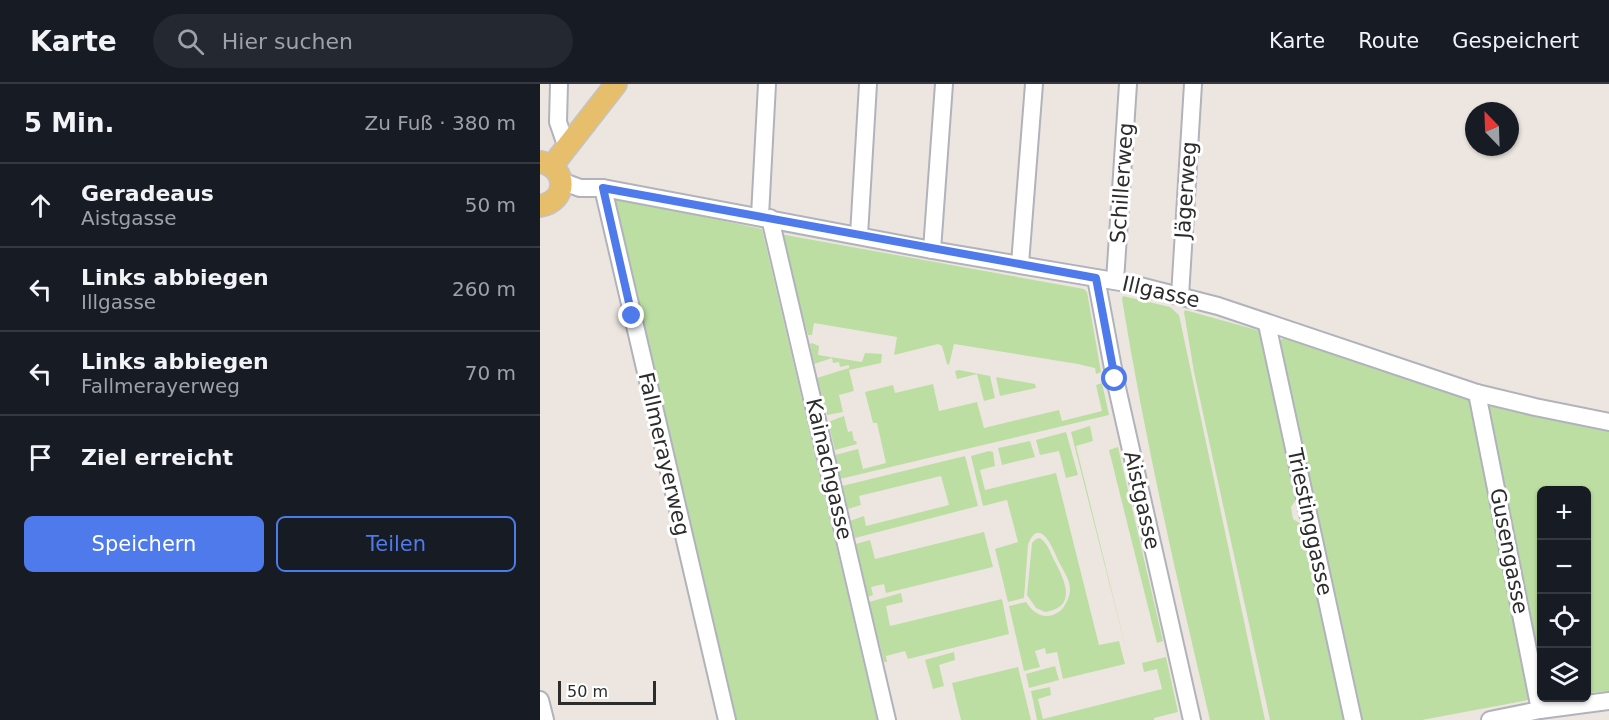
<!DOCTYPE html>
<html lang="de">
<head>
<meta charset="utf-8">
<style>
	:root { --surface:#171b24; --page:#242831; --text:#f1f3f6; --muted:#9ea1a6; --line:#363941; --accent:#4f7aeb }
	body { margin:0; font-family:"DejaVu Sans",sans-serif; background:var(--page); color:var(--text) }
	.controls { position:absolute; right:18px; bottom:18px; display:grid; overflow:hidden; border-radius:9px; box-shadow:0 2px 4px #0004 }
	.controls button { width:54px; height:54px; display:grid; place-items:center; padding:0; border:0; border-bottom:2px solid var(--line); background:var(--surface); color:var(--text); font:30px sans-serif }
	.compass { position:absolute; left:925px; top:18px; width:54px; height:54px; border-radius:50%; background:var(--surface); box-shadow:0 2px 4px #0004; rotate:337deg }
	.scale { position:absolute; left:18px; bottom:15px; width:98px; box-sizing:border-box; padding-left:6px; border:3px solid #2c2c2c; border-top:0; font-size:16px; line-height:21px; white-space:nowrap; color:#2c2c2c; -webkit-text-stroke:4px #fff; paint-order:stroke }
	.stop { position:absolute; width:18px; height:18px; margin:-14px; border:4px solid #4f7aeb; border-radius:50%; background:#fff }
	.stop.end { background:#4f7aeb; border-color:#fff; box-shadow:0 2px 6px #0008 }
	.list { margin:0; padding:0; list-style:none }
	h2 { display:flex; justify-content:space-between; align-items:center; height:78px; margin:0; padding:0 24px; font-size:26px }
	h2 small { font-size:20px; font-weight:400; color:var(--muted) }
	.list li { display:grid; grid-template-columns:39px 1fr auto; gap:18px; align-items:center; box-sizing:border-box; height:84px; padding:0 24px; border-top:2px solid var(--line) }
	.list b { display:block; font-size:22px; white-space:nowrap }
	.list p { margin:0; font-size:20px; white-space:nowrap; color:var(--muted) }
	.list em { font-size:20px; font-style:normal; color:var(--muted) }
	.actions { display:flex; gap:12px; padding:18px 24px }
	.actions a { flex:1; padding:14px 0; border:2px solid var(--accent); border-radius:9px; text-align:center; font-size:21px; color:var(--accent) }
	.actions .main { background:var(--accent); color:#fff }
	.icon { flex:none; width:33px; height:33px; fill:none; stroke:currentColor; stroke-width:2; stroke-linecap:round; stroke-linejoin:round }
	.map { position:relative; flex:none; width:1069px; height:636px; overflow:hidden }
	header { display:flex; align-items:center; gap:36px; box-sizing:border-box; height:84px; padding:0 30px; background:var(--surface); border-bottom:2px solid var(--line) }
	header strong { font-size:28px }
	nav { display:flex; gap:33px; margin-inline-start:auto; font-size:21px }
	.search { width:420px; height:54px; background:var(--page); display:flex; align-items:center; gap:15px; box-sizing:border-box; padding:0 21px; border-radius:33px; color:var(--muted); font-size:22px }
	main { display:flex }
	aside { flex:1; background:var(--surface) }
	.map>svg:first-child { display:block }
	.green { fill:#bcdea2 }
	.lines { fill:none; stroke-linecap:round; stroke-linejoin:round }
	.minor-casing { stroke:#b0b3bb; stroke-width:20 }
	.major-casing { stroke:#c4c4c4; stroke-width:24 }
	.minor { stroke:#fff; stroke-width:16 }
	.major { stroke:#e6be6c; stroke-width:21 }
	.route { stroke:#4f7aeb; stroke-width:8 }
	.labels { text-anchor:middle; stroke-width:6; stroke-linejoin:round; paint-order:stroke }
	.street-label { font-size:21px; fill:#2c2c2c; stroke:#fff }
</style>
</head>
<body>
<header>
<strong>Karte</strong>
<div class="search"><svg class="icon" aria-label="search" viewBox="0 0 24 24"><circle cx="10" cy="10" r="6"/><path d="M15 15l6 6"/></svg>Hier suchen</div>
<nav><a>Karte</a><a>Route</a><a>Gespeichert</a></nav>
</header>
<main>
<aside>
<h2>5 Min.<small>Zu Fuß · 380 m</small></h2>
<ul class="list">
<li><svg class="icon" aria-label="ahead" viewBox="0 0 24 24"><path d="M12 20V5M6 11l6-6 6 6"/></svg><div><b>Geradeaus</b><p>Aistgasse</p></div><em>50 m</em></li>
<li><svg class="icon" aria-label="left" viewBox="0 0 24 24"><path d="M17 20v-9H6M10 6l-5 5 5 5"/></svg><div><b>Links abbiegen</b><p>Illgasse</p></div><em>260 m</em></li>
<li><svg class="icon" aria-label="left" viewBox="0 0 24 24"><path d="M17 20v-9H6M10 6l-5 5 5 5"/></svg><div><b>Links abbiegen</b><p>Fallmerayerweg</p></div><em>70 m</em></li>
<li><svg class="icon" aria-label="arrive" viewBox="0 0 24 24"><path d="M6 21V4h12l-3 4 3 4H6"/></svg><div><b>Ziel erreicht</b></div></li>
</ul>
<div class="actions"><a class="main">Speichern</a><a>Teilen</a></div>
</aside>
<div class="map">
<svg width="1069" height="636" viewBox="0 0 1069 636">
	<rect width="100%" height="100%" fill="#ede6e0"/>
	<!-- green -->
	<g class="green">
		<polygon points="77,114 222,145 337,636 189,636 70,121"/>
		<polygon points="240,150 544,205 547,208 561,288 556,290 555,284 538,280 414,260 409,281 407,280 402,262 398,260 354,271 357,253 274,239 272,251 268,251"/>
		<path d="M583,212L630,223L639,231L725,636H670C637,496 605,357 582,215Z"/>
		<polygon points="645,226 724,248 755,417 751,423 753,435 761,440 804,636 730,636 654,288 644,228"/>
		<polygon points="744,253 930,314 992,608 988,616 882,636 817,636 738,259"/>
		<polygon points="272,259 279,262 278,271 322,278 325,269 342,270 341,279 309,286 314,307 299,311 303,328 287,331 277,294 309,284 309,281 300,283 299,278 293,279 292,274 274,280 270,260"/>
		<polygon points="419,286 450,292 455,314 444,317 437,290 417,295 415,287"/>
		<polygon points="456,293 495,300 496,304 460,312"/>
		<polygon points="562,299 569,331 300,395 295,371 318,365 323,385 346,379 337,339 333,339 325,308 353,301 355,309 393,300 399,327 437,318 444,344 519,326 522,337 562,327 556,301"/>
		<polygon points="951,322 1069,346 1069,607 1047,609 1046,406 1002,406 1001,600 974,464 977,463 970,428 967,427 947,326"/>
		<polygon points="304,332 308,348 312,347 314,357 316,357 317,360 295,366 288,338"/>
		<polygon points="550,342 553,357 536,362 589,577 531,348"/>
		<polygon points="526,348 538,391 526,394 519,367 500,371 496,356"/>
		<polygon points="490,357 495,373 462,381 458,364"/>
		<polygon points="578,363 623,557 617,559 569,366"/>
		<path d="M449,367L453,368L455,382L440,386L445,406L516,389L559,561L579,557L585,580L523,595L517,568L506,570L505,564L495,567L500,583L484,587L469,522L486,518C492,527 501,535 513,531C520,528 523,525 526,519C536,501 525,491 518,476C513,464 499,431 488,461L484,514L468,518L455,465L478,458L467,416L443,422L431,372Z"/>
		<polygon points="425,372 438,422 315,454 310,437 324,432 326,442 409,421 401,392 319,412 321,421 308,425 302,402"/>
		<polygon points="444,448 453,483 346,509 344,500 331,503 333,511 328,513 316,460 330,456 335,475"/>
		<path d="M500,454C507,459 510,467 513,474C523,493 540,523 505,528L496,524L487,511L492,459L496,455Z"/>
		<polygon points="361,509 363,518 346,522 350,542 462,515 469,550 368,575 365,567 346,572 347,578 344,578 329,518"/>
		<polygon points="414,568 415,576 399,581 404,602 393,605 385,576"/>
		<polygon points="626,573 638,628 614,634 614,636 497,636 491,607 510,603 511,611 498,615 503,635 622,605 617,585 604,588 602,579"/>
		<polygon points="515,582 519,596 489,604 486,590"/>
		<polygon points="478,583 491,636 421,636 412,599"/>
	</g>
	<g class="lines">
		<defs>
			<g id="minor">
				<polyline points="19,0 18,38 27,64"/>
				<polyline points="21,97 40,104 63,104 392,166 592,200 678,222 937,309 995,323 1069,338"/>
				<polyline points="63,104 187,636"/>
				<polyline points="220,132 227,0"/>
				<polyline points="230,134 347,636"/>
				<polyline points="319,151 328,0"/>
				<polyline points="392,166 404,0"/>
				<polyline points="480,180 494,0"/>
				<polyline points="556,194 575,295 652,636"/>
				<polyline points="575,197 588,0"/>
				<polyline points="640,212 653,0"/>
				<polyline points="727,240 813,636"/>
				<polyline points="937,309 1000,626"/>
				<polyline points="0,616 5,636"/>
				<polyline points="950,636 1000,626 1069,617"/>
			</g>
			<g id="major">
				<polyline points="12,82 76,0"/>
				<path d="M0,122C28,117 28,84 1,78"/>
			</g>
		</defs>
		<!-- minor casing -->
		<use href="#minor" class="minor-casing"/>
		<!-- major casing -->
		<use href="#major" class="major-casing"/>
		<!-- minor -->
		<use href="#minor" class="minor"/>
		<!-- major -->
		<use href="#major" class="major"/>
	</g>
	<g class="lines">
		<!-- route -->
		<polyline class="route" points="92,232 63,104 556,194 575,295"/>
	</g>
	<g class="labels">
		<!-- street labels -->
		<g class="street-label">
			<text transform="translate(582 99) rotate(-86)" y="7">Schillerweg</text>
			<text transform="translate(646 106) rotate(-86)" y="7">Jägerweg</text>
			<text transform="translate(621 208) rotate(13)" y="7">Illgasse</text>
			<text transform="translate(124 370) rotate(77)" y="7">Fallmerayerweg</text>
			<text transform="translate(289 385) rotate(77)" y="7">Kainachgasse</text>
			<text transform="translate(602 416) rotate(77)" y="7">Aistgasse</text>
			<text transform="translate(770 438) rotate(78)" y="7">Triestinggasse</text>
			<text transform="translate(969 467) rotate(79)" y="7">Gusengasse</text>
		</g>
	</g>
</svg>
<div class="controls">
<button>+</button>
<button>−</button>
<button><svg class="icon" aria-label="locate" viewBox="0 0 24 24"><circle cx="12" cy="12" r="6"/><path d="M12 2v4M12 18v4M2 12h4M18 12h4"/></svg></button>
<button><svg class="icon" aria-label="layers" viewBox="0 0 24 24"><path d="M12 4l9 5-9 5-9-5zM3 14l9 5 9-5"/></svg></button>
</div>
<svg class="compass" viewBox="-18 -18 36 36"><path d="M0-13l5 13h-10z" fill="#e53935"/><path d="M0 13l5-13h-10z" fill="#9ea1a6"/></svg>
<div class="scale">50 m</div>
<div class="stop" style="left:575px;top:295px"></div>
<div class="stop end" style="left:92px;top:232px"></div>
</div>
</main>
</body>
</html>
